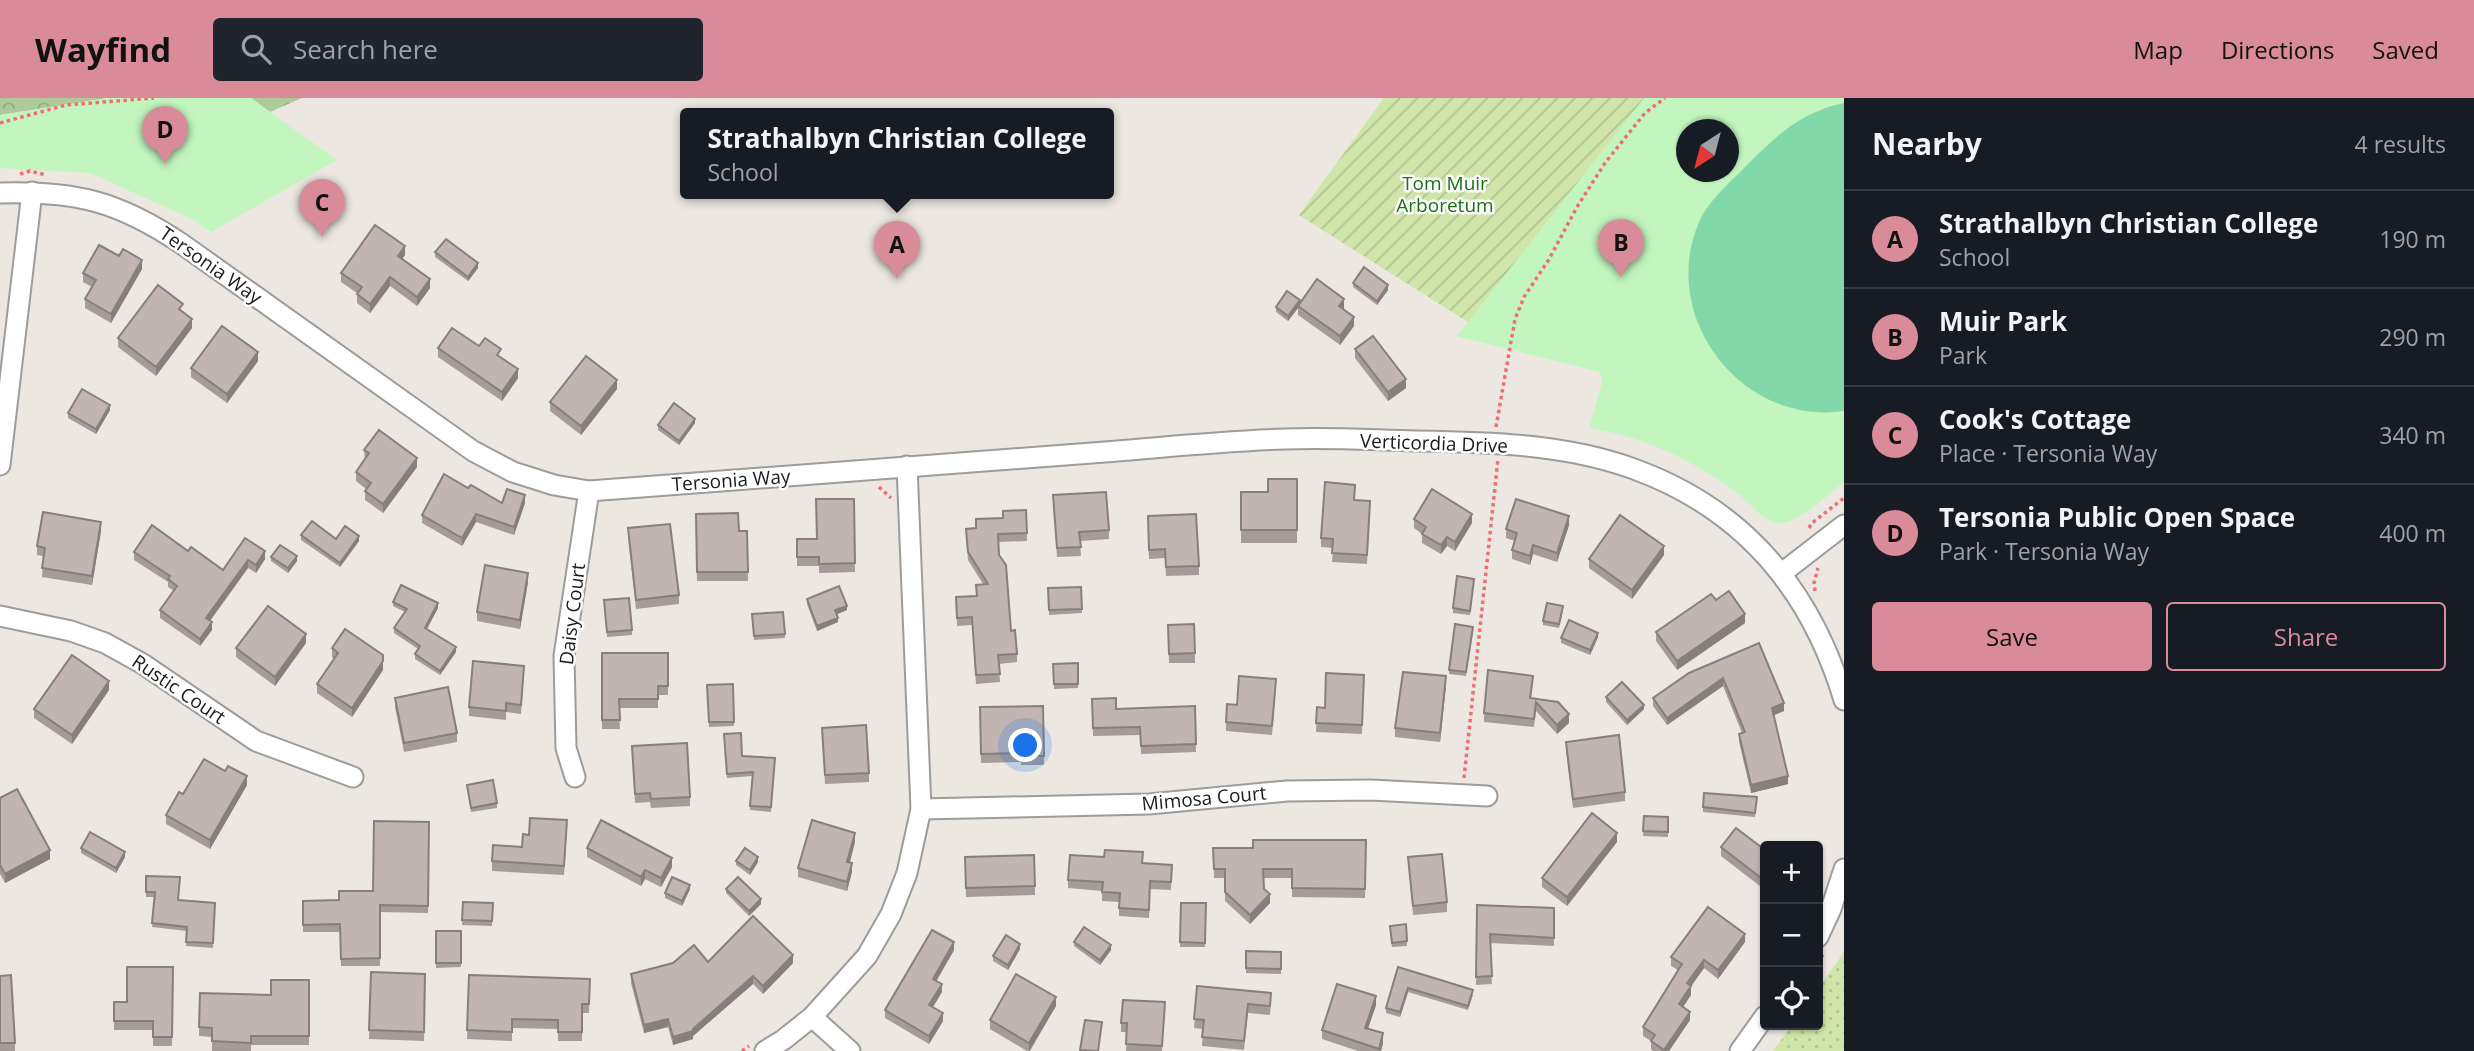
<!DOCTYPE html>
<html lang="en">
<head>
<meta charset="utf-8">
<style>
	:root { --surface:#171b24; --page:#20242c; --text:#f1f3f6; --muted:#9ea1a6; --line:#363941; --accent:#d98b99 }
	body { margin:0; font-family:"Open Sans",sans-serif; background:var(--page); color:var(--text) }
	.controls { position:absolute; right:21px; bottom:21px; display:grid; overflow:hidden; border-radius:7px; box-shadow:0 2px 5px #0004 }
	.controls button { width:63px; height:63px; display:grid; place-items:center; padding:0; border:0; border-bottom:2px solid var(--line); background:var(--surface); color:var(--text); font:35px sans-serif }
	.compass { position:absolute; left:1676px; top:21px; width:63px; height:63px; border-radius:50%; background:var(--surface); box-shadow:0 2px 5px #0004; rotate:216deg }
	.you { position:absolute; left:1026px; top:648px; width:24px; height:24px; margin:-18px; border:5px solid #fff; border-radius:50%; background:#1a73e8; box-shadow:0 0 0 10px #1a73e833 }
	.badge { display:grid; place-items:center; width:46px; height:46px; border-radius:50%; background:var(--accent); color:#111; font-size:23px; font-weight:700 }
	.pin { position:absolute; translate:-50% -58px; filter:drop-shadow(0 2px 4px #0008) }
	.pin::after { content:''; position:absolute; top:37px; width:24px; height:21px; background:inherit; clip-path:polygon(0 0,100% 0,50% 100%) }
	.popup { position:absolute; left:680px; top:10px; width:434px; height:91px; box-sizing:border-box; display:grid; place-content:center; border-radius:7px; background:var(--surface); filter:drop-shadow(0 2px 5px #0005); font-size:23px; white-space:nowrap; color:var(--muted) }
	.popup b { font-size:26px; color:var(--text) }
	.popup::after { content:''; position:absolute; left:50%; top:100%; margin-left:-14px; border:14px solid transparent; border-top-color:var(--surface) }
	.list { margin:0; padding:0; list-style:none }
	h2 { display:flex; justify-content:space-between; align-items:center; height:91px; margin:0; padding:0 28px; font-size:30px }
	h2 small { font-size:23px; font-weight:400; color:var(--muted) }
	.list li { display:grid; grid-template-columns:46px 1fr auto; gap:21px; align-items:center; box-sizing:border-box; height:98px; padding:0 28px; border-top:2px solid var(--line) }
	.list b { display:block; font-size:26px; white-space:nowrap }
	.list p { margin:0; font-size:23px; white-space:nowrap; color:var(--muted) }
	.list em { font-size:23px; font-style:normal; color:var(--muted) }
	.actions { display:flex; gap:14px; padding:21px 28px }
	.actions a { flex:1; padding:16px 0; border:2px solid var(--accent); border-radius:7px; text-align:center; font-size:24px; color:var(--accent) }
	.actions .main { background:var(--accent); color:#111 }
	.icon { flex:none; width:38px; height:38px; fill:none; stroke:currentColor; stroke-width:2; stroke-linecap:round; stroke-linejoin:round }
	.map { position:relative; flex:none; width:1844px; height:953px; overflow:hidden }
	header { display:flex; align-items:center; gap:42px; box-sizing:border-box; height:98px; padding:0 35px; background:var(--accent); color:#111 }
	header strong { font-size:33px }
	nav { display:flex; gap:38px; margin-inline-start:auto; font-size:24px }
	.search { width:490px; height:63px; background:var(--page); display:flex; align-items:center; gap:18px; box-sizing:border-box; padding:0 24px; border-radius:7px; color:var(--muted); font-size:26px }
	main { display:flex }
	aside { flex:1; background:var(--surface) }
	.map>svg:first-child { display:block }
	.grass { fill:url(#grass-dots) }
	.forest { fill:url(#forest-crowns) }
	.park { fill:#c3f6bf; fill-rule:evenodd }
	.garden { fill:url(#garden-furrows) }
	.pitch { fill:#82d8a9 }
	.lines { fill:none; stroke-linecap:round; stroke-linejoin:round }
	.minor-casing { stroke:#9c9c9c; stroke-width:23 }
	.path { stroke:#f16d75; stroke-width:3.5; stroke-dasharray:3.5 3.5; stroke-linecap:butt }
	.minor { stroke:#fff; stroke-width:19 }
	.wall { fill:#a59c98 }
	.shaded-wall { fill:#867f7c }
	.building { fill:#c0b5b1; stroke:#867f7c; stroke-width:2 }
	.labels { text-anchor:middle; stroke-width:5; stroke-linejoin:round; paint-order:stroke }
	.park-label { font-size:19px; fill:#187211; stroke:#fff }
	.street-label { font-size:19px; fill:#1b1b1b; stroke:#fff }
</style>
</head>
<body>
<header>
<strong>Wayfind</strong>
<div class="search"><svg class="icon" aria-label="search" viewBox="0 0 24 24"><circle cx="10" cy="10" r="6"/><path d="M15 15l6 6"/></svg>Search here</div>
<nav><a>Map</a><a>Directions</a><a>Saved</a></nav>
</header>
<main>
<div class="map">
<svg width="1844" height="953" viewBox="0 0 1844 953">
	<defs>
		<pattern id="grass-dots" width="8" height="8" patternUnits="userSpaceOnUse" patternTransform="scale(1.75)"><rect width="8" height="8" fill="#d0e5a9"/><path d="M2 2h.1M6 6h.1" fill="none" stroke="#b2c491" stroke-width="1.8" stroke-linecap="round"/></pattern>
		<pattern id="forest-crowns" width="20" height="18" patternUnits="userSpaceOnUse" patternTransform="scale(1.75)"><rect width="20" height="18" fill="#aeca98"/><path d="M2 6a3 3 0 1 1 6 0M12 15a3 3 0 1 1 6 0" fill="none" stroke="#95ad82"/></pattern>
		<pattern id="garden-furrows" width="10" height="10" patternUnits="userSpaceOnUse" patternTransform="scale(1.75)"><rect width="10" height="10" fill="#d0e5a9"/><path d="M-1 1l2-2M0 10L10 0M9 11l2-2" fill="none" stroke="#b2c491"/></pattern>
	</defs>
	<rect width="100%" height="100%" fill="#ece7e1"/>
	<!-- grass -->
	<polygon class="grass" points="1844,854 1844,953 1773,953 1792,927 1818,927 1818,891"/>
	<!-- forest -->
	<g class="forest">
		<polygon points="0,0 108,0 0,17"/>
		<polygon points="251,0 302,0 270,14"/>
	</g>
	<!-- park -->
	<g class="park">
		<polygon points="108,0 251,0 337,62 211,134 194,122 90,75 0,70 0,17"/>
		<path d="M1384,0H1844V384C1830,395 1798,425 1781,425C1764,426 1750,404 1737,395C1695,363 1642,338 1589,330L1602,285L1600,274L1456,238L1468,224L1299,117ZM1686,32H1728V74H1686Z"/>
	</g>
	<!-- garden -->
	<polygon class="garden" points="1384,0 1644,0 1468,224 1299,117"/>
	<!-- pitch -->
	<path class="pitch" d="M1844,5V313C1742,328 1658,219 1699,124C1710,100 1733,82 1751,63C1779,35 1804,13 1844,5Z"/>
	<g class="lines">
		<defs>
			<g id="minor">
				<path d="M0,95C76,93 118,103 182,146L473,353L513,374L554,387L589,393C761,380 933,367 1105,354C1165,349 1225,343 1285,341C1328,339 1372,342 1416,343C1489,344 1566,346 1634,371C1744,411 1811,492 1844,602"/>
				<polyline points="0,367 32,94"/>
				<polyline points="1782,475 1844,427"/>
				<polyline points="0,518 71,533 105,545 143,566 256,643 353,679"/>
				<polyline points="575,679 566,650 564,558 589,393"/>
				<polyline points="921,711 1149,706 1287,693 1371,692 1487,698"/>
				<polyline points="1818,839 1831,811 1844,771"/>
				<polyline points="812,919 850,953"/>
				<polyline points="765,953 783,942 812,919 867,858 891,816 907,775 921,711 907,368"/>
				<polyline points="1740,953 1765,918"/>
			</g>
		</defs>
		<!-- minor casing -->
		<use href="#minor" class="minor-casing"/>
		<!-- path -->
		<g class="path">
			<polyline points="0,25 66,7 154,0"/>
			<polyline points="20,76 30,73 46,77"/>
			<polyline points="1496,329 1515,221 1524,199 1548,163 1577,109 1605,65 1645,15 1665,0"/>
			<polyline points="879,389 891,400"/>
			<polyline points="1809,430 1812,425 1844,400"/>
			<polyline points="1815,493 1814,485 1818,470"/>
			<polyline points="1464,680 1498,361"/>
			<polyline points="1818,866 1823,856"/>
			<polyline points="742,953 749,948"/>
		</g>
		<!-- minor -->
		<use href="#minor" class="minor"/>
	</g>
	<!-- wall -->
	<g class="wall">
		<polygon points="435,154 478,170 468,183 435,159"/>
		<polygon points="405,157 402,161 430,190 417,208 390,188 370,215 357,205 357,195 341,184 341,175"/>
		<polygon points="142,171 111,225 85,210 85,201 92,189 83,184 83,175"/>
		<polygon points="1353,185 1388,192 1377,207 1353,189"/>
		<polygon points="1300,204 1344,210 1343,211 1354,228 1340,247 1298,217 1298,210 1288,223 1276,214 1276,209"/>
		<polygon points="183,214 192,230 156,278 118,249 118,240"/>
		<polygon points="479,248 501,260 518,280 502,303 438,259 438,250"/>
		<polygon points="1355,251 1406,290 1388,303 1355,260"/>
		<polygon points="258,263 227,305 191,279 191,270"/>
		<polygon points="617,291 581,337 550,313 550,304"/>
		<polygon points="110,312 96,336 68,320 68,315"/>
		<polygon points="695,325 679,347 658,332 658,327"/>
		<polygon points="364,352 417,369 383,415 365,402 365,393 366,391 356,383 356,374 365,361"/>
		<polygon points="1297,381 1297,445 1241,445 1241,394 1268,394"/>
		<polygon points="468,390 502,405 525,405 514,437 476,424 462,448 422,425 422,417"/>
		<polygon points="1053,397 1109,432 1109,441 1080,443 1081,458 1057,459"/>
		<polygon points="854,401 855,474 819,475 819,468 797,468 797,441 817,441"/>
		<polygon points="1355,402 1370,412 1367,466 1332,464 1333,450 1321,449 1321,440"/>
		<polygon points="1026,412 1027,443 999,444 999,457 1011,533 1017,556 1017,564 999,566 1000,584 976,586 972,527 957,528 956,499 977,498 976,487 983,486 968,462 966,439 976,430"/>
		<polygon points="696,416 739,433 747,433 748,483 697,483"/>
		<polygon points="1148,418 1199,468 1199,477 1166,478 1165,460 1149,461"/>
		<polygon points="1414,421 1472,425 1455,453 1447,448 1441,456 1422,445 1422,436 1414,430"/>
		<polygon points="1569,427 1557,464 1533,456 1530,467 1512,461 1512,452 1515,443 1506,440 1506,431"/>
		<polygon points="628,430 679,497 679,506 636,511 628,439"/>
		<polygon points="101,433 92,487 42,479 43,458 37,457 37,448"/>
		<polygon points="301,437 359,443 340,469 301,442"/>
		<polygon points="245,440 265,461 256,475 248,470 210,523 212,532 200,548 160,520 160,512 174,493 168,489 168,484 134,462 134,454 223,472"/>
		<polygon points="1664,457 1632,501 1589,470 1589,461"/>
		<polygon points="271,459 297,463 288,475 271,463"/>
		<polygon points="528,484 520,531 477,523 477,514"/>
		<polygon points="1474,485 1470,517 1453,515 1453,510"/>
		<polygon points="1081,489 1082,515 1049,517 1048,490"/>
		<polygon points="807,501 847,512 837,516 838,524 817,533 807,506"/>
		<polygon points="1716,502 1745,525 1677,572 1656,543 1656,534"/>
		<polygon points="393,504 438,510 427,531 456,554 440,577 415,561 415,556 418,551 394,535 394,530 405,514 393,508"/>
		<polygon points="604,506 632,532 632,537 607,539"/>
		<polygon points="1563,513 1559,530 1543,527 1543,523"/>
		<polygon points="783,514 785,540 754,542 752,516"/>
		<polygon points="1194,526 1195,565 1169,565 1168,527"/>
		<polygon points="1473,533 1466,578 1449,576 1449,572"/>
		<polygon points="1598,539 1590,557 1561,545 1561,540"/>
		<polygon points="306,545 275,588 236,559 236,550"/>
		<polygon points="1759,545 1784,613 1773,617 1788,686 1751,695 1739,644 1739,636 1742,635 1723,588 1667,627 1653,608 1653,600"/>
		<polygon points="332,550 383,566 383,572 352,619 317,595 317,586 334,561 332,559"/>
		<polygon points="602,555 668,555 668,597 658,597 658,610 619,610 620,631 602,631"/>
		<polygon points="1078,565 1078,590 1054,591 1053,566"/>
		<polygon points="524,577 521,616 506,614 506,622 469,618 469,609"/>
		<polygon points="1364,577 1362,636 1316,634 1317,609 1325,610"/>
		<polygon points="1533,586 1531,600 1569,625 1557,636 1536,613 1534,629 1484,624 1484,615"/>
		<polygon points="707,587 734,624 734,628 709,629"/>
		<polygon points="1446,587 1440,644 1395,639 1395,630"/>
		<polygon points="1276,590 1272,637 1226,633 1226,624 1237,607"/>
		<polygon points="109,592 72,646 34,620 34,611"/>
		<polygon points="1606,599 1644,611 1627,627 1606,604"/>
		<polygon points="395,600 457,635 457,644 404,654 395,609"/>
		<polygon points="1092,601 1116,611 1195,608 1196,654 1141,656 1140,637 1093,638"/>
		<polygon points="1043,608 1044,667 1021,667 1021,664 981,665 980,609"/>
		<polygon points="822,630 869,675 869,684 825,686"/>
		<polygon points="724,636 742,658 775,660 771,714 750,712 752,678 727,680"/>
		<polygon points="1566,644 1625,694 1625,703 1573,710 1566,653"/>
		<polygon points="632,648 690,699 690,708 651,710 650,704 635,705"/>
		<polygon points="247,687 210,751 166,726 166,717 183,696"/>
		<polygon points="467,687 497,705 497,710 471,714"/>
		<polygon points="1757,699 1755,719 1703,714 1703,709"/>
		<polygon points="0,700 50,761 5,785 0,776"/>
		<polygon points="1644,718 1668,719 1668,739 1643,738"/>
		<polygon points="429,724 428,815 380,814 380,868 341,868 340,834 303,834 303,803 339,802 373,793"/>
		<polygon points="567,731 564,777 492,773 492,763 522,749 529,737"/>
		<polygon points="1366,742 1365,800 1292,799 1292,780 1264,780 1264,791 1270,805 1250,826 1225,803 1225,780 1214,780 1213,750 1253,750"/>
		<polygon points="855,744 850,765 852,774 847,793 798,779 798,770"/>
		<polygon points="1617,744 1567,808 1542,789 1542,780"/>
		<polygon points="1721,749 1765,752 1765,792 1721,758"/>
		<polygon points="81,750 125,759 116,775 81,755"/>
		<polygon points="587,750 672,769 661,789 645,781 641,788 587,759"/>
		<polygon points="1034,757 1035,797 966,799 965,759"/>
		<polygon points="1408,759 1447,804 1447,814 1413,817"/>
		<polygon points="736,763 758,764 750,777 736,767"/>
		<polygon points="1143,765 1172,767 1171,792 1150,791 1149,820 1119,818 1119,804 1102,803 1102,793 1068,790 1068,782"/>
		<polygon points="146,778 179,802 215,805 213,850 186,848 187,833 152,829 155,799 146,799"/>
		<polygon points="690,791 682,808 665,800 665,795"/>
		<polygon points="726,791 761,806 749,818 726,795"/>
		<polygon points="463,804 493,805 492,828 462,827"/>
		<polygon points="1181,805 1206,805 1205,849 1180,849"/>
		<polygon points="1477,807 1554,810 1554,848 1490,845 1492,886 1476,887"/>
		<polygon points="1390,832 1407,843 1407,848 1392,849"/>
		<polygon points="436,833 461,833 461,869 436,870"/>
		<polygon points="1074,844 1111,852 1100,867 1074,848"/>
		<polygon points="1745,844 1718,881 1704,870 1691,888 1691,897 1683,909 1690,922 1669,953 1653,953 1651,951 1651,943 1643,938 1643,929 1678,872 1671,868 1671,859"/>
		<polygon points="1020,851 1008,872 993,863 993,858"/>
		<polygon points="954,852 936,883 942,894 933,909 943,923 929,946 885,920 885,912"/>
		<polygon points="1246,853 1281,854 1281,876 1246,875"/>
		<polygon points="708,864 793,865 763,896 753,886 693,938 693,941 673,947 668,929 644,935 631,885 631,876"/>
		<polygon points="173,869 172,948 153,948 153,932 114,932 114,904 127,904"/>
		<polygon points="1398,869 1473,897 1468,912 1408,894 1400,919 1386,915 1386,910"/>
		<polygon points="371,874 425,876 424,943 369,941"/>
		<polygon points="469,877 590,881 589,915 582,915 582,943 558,943 558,931 512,930 512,943 467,941"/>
		<polygon points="0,878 15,945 15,953 0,953"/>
		<polygon points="309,882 309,947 251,947 251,953 212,953 212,939 199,938 200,895 271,897"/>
		<polygon points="1197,888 1271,904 1270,917 1248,915 1244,952 1202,948 1203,931 1194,930"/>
		<polygon points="1376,907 1368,931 1383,945 1381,953 1358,953 1322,941 1322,932"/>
		<polygon points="1056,908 1030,953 1027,953 990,931 990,922"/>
		<polygon points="1165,913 1162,953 1126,953 1127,934 1121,934 1121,925"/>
	</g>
	<!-- shaded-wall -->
	<g class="shaded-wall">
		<polygon points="405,148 405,157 398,167 398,158"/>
		<polygon points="142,162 142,171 111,225 111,216"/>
		<polygon points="478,165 478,170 468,183 468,179"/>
		<polygon points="390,179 390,188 370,215 370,206"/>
		<polygon points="430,181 430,190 417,208 417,199"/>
		<polygon points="1388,187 1388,192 1377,207 1377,203"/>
		<polygon points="1344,201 1344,210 1339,217 1339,208"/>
		<polygon points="1300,202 1300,206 1298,208 1298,210 1288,223 1288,218"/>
		<polygon points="1354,219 1354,228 1340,247 1340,238"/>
		<polygon points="192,221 192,230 156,278 156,269"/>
		<polygon points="258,254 258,263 227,305 227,296"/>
		<polygon points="518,271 518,280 502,303 502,294"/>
		<polygon points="1406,281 1406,290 1388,303 1388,294"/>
		<polygon points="617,282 617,291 581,337 581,328"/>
		<polygon points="110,307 110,312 96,336 96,331"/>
		<polygon points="695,321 695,325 679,347 679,343"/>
		<polygon points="417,360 417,369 383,415 383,406"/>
		<polygon points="525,397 525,405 514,437 514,429"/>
		<polygon points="476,416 476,424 462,448 462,440"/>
		<polygon points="1472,416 1472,425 1455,453 1455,444"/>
		<polygon points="1569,418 1569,427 1557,464 1557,455"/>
		<polygon points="101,424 101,433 92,487 92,478"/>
		<polygon points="359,438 359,443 340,469 340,465"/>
		<polygon points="1447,439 1447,448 1441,456 1441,447"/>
		<polygon points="1533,447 1533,456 1530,467 1530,458"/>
		<polygon points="1664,448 1664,457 1632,501 1632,492"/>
		<polygon points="265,453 265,461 256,475 256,467"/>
		<polygon points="297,458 297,463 288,475 288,470"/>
		<polygon points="248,462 248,470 206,528 206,520"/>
		<polygon points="528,475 528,484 520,531 520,522"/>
		<polygon points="438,505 438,510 425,534 425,530"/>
		<polygon points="847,508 847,512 835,517 835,512"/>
		<polygon points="1745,516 1745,525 1677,572 1677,563"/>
		<polygon points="838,520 838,524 817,533 817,528"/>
		<polygon points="212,524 212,532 200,548 200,541"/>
		<polygon points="1598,535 1598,539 1590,557 1590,552"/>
		<polygon points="306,536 306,545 275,588 275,579"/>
		<polygon points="456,549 456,554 440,577 440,573"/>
		<polygon points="383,563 383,572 352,619 352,610"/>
		<polygon points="1446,578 1446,587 1440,644 1440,635"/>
		<polygon points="1723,580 1723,588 1667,627 1667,620"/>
		<polygon points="109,583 109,592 72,646 72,637"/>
		<polygon points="1784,605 1784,613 1772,618 1772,610"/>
		<polygon points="1644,607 1644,611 1627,627 1627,622"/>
		<polygon points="1569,616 1569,625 1557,636 1557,627"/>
		<polygon points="247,678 247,687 210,751 210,742"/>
		<polygon points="1788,678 1788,686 1751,695 1751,687"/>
		<polygon points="855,735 855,744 847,773 847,764"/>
		<polygon points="1617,735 1617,744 1567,808 1567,799"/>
		<polygon points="50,752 50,761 5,785 5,776"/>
		<polygon points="125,754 125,759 116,775 116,770"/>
		<polygon points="758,759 758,764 750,777 750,772"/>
		<polygon points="672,760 672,769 661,789 661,780"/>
		<polygon points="852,765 852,774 847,793 847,784"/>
		<polygon points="645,772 645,781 641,788 641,779"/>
		<polygon points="690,787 690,791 682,808 682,803"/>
		<polygon points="1270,796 1270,805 1250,826 1250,817"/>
		<polygon points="761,801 761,806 749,818 749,813"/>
		<polygon points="1745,836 1745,844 1718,881 1718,872"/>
		<polygon points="954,844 954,852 933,889 933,881"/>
		<polygon points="1020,846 1020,851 1008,872 1008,867"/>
		<polygon points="1111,847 1111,852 1100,867 1100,862"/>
		<polygon points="793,857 793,865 763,896 763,888"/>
		<polygon points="1704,862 1704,870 1687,894 1687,885"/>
		<polygon points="753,878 753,886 693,938 693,941 673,947 673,939 693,931"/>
		<polygon points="942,886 942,894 929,915 929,907"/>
		<polygon points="1691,888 1691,897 1679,915 1679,906"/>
		<polygon points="1408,890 1408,894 1400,919 1400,914"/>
		<polygon points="1376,898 1376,907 1365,939 1365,930"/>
		<polygon points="1056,899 1056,908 1029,953 1029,945"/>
		<polygon points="1690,914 1690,922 1669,953 1664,953"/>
		<polygon points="943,915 943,923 929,946 929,938"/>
		<polygon points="668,921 668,929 644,935 644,927"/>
		<polygon points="1383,935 1383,945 1381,953 1379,953"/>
	</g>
	<!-- building -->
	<g class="building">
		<polygon points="375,127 405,148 398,158 430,181 417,199 390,179 370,206 357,196 362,189 341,175"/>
		<polygon points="446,141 478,165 468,179 435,154"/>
		<polygon points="99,147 119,158 123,151 142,162 111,216 85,201 96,182 83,175"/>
		<polygon points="1364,169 1388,187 1377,203 1353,185"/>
		<polygon points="1317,181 1344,201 1339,208 1354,219 1340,238 1298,208"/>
		<polygon points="158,187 183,206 179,211 192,221 156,269 118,240"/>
		<polygon points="1287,193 1300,202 1288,218 1276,209"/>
		<polygon points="222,228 258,254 227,296 191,270"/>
		<polygon points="452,230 479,248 485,240 501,251 497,257 518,271 502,294 438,250"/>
		<polygon points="1373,238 1406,281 1388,294 1355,251"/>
		<polygon points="586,258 617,282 581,328 550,304"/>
		<polygon points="82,291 110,307 96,331 68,315"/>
		<polygon points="674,305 695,321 679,343 658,327"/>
		<polygon points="379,332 417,360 383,406 365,393 371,385 356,374 369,355 364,352"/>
		<polygon points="444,376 468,390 471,387 502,405 507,391 525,397 514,429 476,416 462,440 422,417"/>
		<polygon points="1268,381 1297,381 1297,432 1241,432 1241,394 1268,394"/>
		<polygon points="1325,384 1355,387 1354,402 1370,403 1367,457 1332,455 1333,441 1321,440"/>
		<polygon points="1432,391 1472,416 1455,444 1447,439 1441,447 1422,436 1426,429 1414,421"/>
		<polygon points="1106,394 1109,432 1079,434 1081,449 1057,450 1053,397"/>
		<polygon points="816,401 854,401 855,465 819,466 819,459 797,459 797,441 817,441"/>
		<polygon points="1516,401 1569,418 1557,455 1533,447 1530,458 1512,452 1517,435 1506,431"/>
		<polygon points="1026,412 1027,435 998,436 999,457 1006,467 1011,533 1015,532 1017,556 998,557 1000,576 976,577 972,519 957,520 956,499 977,498 976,487 988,486 968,454 966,431 976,430 976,421 1003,420 1003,413"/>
		<polygon points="43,414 101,424 92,478 42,470 45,450 37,448"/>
		<polygon points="738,415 739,433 747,433 748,474 697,474 696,416"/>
		<polygon points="1196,416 1199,468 1166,469 1165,451 1149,452 1148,418"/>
		<polygon points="1620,417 1664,448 1632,492 1589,461"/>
		<polygon points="312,423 336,441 345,428 359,438 340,465 301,437"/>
		<polygon points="670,426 679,497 636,502 628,430"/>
		<polygon points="152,427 188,453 191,449 223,472 245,440 265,453 256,467 248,462 206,520 212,524 200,541 160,512 177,488 168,481 170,478 134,454"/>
		<polygon points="280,447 297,458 288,470 271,459"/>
		<polygon points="485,467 528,475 520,522 477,514"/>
		<polygon points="1457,478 1474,481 1470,513 1453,510"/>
		<polygon points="401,487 438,505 425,530 456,549 440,573 415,556 420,548 394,530 407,511 393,504"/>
		<polygon points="839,488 847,508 835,512 838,520 817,528 807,501"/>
		<polygon points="1081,489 1082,511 1049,512 1048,490"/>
		<polygon points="1729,493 1745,516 1677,563 1656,534 1711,496 1716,502"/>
		<polygon points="629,500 632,532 607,534 604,502"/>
		<polygon points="1547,505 1563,508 1559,526 1543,523"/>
		<polygon points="268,508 306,536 275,579 236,550"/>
		<polygon points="783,514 785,536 754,538 752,516"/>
		<polygon points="1569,522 1598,535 1590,552 1561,540"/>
		<polygon points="1194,526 1195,555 1169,556 1168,527"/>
		<polygon points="1455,526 1473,529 1466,574 1449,572"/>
		<polygon points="345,531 383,557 383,563 352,610 317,586 338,555 332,550"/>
		<polygon points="1759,545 1784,605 1772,610 1788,678 1751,687 1739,636 1745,634 1723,580 1667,620 1653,600 1689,575"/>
		<polygon points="602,555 668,555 668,588 658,588 658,601 619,601 620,622 602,622"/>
		<polygon points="72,557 109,583 72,637 34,611"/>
		<polygon points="473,563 524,568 521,607 506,605 506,613 469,609"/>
		<polygon points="1078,565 1078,586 1054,586 1053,566"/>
		<polygon points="1488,572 1533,578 1530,600 1558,604 1569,616 1557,627 1536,604 1534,621 1484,615"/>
		<polygon points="1403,574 1446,578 1440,635 1395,630"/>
		<polygon points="1326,575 1364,577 1362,627 1316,625 1317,609 1325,610"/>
		<polygon points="1239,578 1276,581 1272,628 1226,624 1227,606 1237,607"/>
		<polygon points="1622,584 1644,607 1627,622 1606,599"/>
		<polygon points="733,586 734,624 709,624 707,587"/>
		<polygon points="448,589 457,635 404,645 395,600"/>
		<polygon points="1116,600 1116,611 1195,608 1196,646 1141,648 1140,629 1093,630 1092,601"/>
		<polygon points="1043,608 1044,658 1021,658 1021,655 981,656 980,609"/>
		<polygon points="866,627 869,675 825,677 822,630"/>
		<polygon points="741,635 742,658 775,660 771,709 750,708 753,674 727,676 724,636"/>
		<polygon points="1619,637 1625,694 1573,701 1566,644"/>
		<polygon points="687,645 690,699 651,701 650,695 635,696 632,648"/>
		<polygon points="204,661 225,673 228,668 247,678 210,742 166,717 179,694 183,696"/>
		<polygon points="493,682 497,705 471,710 467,687"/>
		<polygon points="17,691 50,752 5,776 0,767 0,700"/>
		<polygon points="1704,695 1757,699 1755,715 1703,709"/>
		<polygon points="1592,715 1617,735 1567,799 1542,780"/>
		<polygon points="1644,718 1668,719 1668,734 1643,733"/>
		<polygon points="530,720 567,722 564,768 492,763 493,747 522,749 523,736 529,737"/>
		<polygon points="601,722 672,760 661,780 645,772 641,779 587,750"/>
		<polygon points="812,722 855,735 847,764 852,765 847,784 798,770"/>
		<polygon points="374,723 429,724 428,808 380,807 380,860 341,861 340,826 303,827 303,803 339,802 339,793 373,793"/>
		<polygon points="1736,730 1765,752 1765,783 1721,749"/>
		<polygon points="90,734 125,754 116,770 81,750"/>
		<polygon points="1253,742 1366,742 1365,791 1292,790 1292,771 1263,771 1264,791 1270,796 1250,817 1225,794 1225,771 1214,771 1213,750 1253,750"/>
		<polygon points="745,750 758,759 750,772 736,763"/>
		<polygon points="1105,752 1143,754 1142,765 1172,767 1171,784 1150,783 1149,812 1119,810 1120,795 1102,794 1103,784 1068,782 1070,757 1104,759"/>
		<polygon points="1442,756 1447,804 1413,808 1408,759"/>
		<polygon points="1034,757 1035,788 966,790 965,759"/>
		<polygon points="146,778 180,779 178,802 215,805 213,845 186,844 187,829 152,825 155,794 146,794"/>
		<polygon points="672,779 690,787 682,803 665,795"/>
		<polygon points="738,779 761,801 749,813 726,791"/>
		<polygon points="463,804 493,805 492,823 462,822"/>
		<polygon points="1181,805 1206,805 1205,845 1180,844"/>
		<polygon points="1477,807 1554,810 1554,840 1490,836 1492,878 1476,879"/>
		<polygon points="1708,809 1745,836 1718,872 1704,862 1687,885 1691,888 1679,906 1690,914 1664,952 1651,943 1655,937 1643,929 1682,866 1671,859"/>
		<polygon points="753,818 793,857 763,888 753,878 693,931 693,933 673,939 668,921 644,927 631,876 673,865 694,847 708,864"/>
		<polygon points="1406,826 1407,843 1392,845 1390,828"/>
		<polygon points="1084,829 1111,847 1100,862 1074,844"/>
		<polygon points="932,832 954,844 933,881 942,886 929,907 943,915 929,938 885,912"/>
		<rect x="436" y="833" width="25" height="32"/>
		<polygon points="1006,837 1020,846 1008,867 993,858"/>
		<polygon points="1246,853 1281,854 1281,871 1246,870"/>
		<polygon points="127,869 173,869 172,939 153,939 153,923 114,923 114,904 127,904"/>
		<polygon points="1398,869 1473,892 1468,908 1408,890 1400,914 1386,910"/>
		<polygon points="371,874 425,876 424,934 369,932"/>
		<polygon points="1016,876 1056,899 1029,945 990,922"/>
		<polygon points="11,877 15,945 0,945 0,878"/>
		<polygon points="469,877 590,881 589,906 582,906 582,934 558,934 558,922 512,921 512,934 467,932"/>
		<polygon points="271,882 309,882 309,938 251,938 251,945 212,943 212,930 199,929 200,895 271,897"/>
		<polygon points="1337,886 1376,898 1365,930 1383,935 1379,951 1322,932"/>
		<polygon points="1197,888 1271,895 1270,908 1248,906 1244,943 1202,939 1204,922 1194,921"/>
		<polygon points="1123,902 1165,904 1162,948 1126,946 1127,925 1121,925"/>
		<polygon points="1085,922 1102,924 1098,953 1080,952"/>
	</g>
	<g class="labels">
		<!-- park labels -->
		<g class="park-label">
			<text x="1445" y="92">Tom Muir<tspan x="1445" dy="22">Arboretum</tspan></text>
		</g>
		<!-- street labels -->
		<g class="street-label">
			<text transform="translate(211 167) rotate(35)" y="7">Tersonia Way</text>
			<text transform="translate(1434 345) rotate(2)" y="7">Verticordia Drive</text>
			<text transform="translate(731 382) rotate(-4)" y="7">Tersonia Way</text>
			<text transform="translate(572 516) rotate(-83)" y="7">Daisy Court</text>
			<text transform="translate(179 591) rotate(34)" y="7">Rustic Court</text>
			<text transform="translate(1204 700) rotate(-5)" y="7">Mimosa Court</text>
		</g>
	</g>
</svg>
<div class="controls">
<button>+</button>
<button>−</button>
<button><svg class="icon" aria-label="locate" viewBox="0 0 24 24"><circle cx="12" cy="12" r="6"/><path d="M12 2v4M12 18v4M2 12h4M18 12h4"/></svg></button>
</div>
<svg class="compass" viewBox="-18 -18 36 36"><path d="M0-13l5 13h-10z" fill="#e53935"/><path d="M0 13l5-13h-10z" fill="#9ea1a6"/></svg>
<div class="you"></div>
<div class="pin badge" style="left:897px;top:181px">A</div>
<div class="popup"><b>Strathalbyn Christian College</b>School</div>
<div class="pin badge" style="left:1621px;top:179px">B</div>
<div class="pin badge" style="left:322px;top:139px">C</div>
<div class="pin badge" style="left:165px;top:66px">D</div>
</div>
<aside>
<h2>Nearby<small>4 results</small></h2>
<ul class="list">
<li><span class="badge">A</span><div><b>Strathalbyn Christian College</b><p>School</p></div><em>190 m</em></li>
<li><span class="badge">B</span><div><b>Muir Park</b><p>Park</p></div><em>290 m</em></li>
<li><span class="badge">C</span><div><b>Cook's Cottage</b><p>Place · Tersonia Way</p></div><em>340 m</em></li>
<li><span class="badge">D</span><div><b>Tersonia Public Open Space</b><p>Park · Tersonia Way</p></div><em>400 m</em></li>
</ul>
<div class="actions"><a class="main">Save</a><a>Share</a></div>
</aside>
</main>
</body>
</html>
